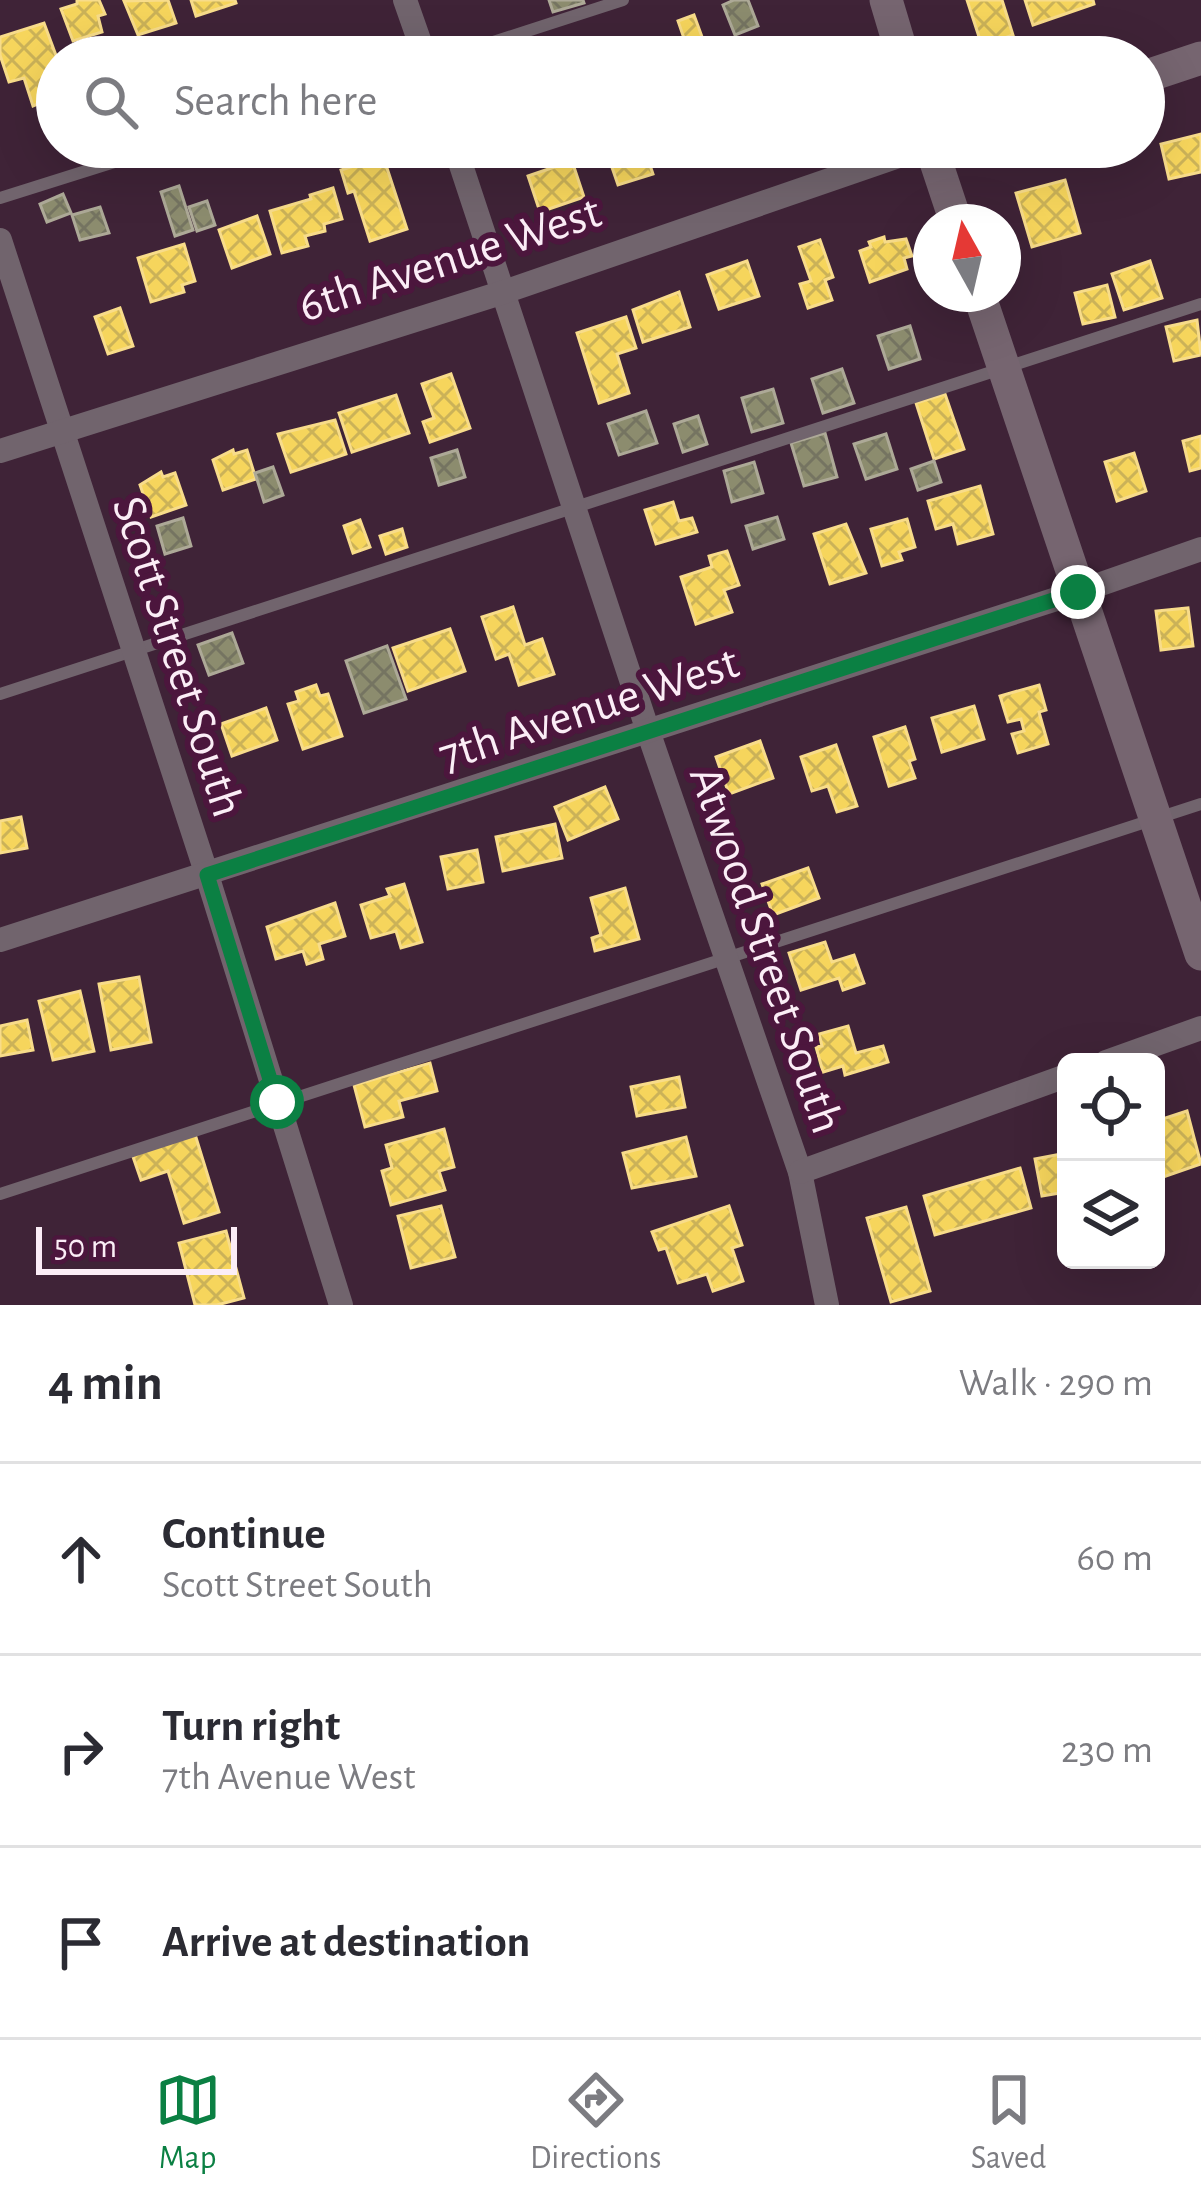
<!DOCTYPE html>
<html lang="en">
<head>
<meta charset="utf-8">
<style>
	:root { --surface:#fff; --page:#f2f2f3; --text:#2b2b33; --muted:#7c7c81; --line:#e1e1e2; --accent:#0b8043 }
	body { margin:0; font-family:"Alegreya Sans",sans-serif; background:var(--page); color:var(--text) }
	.controls { position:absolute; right:36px; bottom:36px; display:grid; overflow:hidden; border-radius:18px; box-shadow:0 12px 48px #0002 }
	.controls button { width:108px; height:108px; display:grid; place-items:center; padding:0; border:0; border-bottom:3px solid var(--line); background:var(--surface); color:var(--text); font:60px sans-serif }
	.compass { position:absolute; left:913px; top:204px; width:108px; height:108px; border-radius:50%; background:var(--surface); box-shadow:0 12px 48px #0002; rotate:352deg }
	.scale { position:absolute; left:36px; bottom:30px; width:201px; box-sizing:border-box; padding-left:12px; border:6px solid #fbedf6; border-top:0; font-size:33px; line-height:42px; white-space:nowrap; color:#fbedf6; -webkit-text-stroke:9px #4c163d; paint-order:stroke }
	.stop { position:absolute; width:36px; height:36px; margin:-27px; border:9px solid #0b8043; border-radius:50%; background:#fff }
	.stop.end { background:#0b8043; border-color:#fff; box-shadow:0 3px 12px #0008 }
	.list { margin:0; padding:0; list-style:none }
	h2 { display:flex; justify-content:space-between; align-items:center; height:156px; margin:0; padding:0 48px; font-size:51px }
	h2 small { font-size:39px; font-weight:400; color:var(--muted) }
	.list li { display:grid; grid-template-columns:78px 1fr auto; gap:36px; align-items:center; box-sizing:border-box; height:192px; padding:0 48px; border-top:3px solid var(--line) }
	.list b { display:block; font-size:45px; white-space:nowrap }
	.list p { margin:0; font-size:39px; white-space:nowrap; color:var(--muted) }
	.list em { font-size:39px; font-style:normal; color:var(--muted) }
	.icon { flex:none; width:66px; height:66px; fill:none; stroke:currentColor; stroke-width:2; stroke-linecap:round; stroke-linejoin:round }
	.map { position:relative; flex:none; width:1201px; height:1305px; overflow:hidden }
	.search { position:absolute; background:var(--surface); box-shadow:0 12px 48px #0002; left:36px; right:36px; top:36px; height:132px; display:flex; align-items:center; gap:30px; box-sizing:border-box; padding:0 42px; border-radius:66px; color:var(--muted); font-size:45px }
	.sheet { height:732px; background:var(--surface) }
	nav { display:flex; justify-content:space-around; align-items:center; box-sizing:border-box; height:168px; border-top:3px solid var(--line); background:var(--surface); font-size:33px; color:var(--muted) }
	nav a { display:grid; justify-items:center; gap:6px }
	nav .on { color:var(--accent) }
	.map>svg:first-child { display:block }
	.homes { fill:url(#homes-cross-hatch); stroke:#f8dc8a; stroke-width:3 }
	.industry { fill:url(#industry-cross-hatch); stroke:#ada997; stroke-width:3 }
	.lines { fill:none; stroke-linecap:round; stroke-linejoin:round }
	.lane { stroke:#71646d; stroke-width:12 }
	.street { stroke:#71646d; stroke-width:24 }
	.secondary { stroke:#766570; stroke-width:33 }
	.route { stroke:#0b8043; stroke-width:15 }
	.labels { text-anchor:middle; stroke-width:12; stroke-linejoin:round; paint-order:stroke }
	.street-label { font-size:48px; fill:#fbedf6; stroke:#4c163d }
</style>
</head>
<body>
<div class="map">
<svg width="1201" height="1305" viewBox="0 0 1201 1305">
	<defs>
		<pattern id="homes-cross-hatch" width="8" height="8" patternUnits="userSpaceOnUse" patternTransform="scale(3)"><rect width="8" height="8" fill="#f6d55c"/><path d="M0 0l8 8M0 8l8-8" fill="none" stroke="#cbb258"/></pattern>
		<pattern id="industry-cross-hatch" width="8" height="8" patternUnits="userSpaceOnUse" patternTransform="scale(3)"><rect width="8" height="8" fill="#8c8c6e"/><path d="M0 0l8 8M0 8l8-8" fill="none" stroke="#757461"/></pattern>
	</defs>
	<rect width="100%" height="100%" fill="#3f2337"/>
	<!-- homes -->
	<g class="homes">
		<polygon points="77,0 99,0 105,14 98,16 102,32 73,41 61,9 77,4"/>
		<polygon points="168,0 176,23 138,35 124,1"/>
		<polygon points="191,0 235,0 236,3 196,16"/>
		<polygon points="967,0 1002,0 1013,35 982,46"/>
		<polygon points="1025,0 1093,0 1094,4 1033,25"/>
		<polygon points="694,15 705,45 688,50 678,21"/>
		<polygon points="44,23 57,58 57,96 33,106 24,78 9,82 0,55 0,37"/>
		<polygon points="1201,134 1201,172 1169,179 1161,144"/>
		<polygon points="605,147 644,147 653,174 618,185"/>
		<polygon points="373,160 387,168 407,229 370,241 354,191 348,193 341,170"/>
		<polygon points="572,161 584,197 540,212 528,176"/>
		<polygon points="1065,180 1080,233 1032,247 1016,193"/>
		<polygon points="333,188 342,219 324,224 325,231 305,236 308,246 282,253 270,211 311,199 310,195"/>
		<polygon points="257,216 270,254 232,268 219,230"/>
		<polygon points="884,237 885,242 906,239 912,256 904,258 907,269 870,282 860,251 871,247 869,242"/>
		<polygon points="820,240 833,277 825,280 832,300 808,308 800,284 811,281 799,247"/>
		<polygon points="184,244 195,281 182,285 184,292 151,302 138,258"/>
		<polygon points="747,261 759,296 719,309 707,275"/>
		<polygon points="1150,261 1162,298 1124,310 1112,274"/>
		<polygon points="1107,285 1115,317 1083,324 1075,293"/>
		<polygon points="679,292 690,327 643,342 633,310"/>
		<polygon points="120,308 133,346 108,354 95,317"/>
		<polygon points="626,317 636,348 617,354 629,393 599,403 577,333"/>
		<polygon points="1197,320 1201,355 1174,361 1166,327"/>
		<polygon points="451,374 470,428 430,442 423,422 434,418 422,384"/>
		<polygon points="945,394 964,449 934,459 916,403"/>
		<polygon points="396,395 409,433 352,452 339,413"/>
		<polygon points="335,420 346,454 291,472 278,434"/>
		<polygon points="1201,436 1201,468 1190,471 1183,441"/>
		<polygon points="233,450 234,454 247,450 256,479 223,490 213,460"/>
		<polygon points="1134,453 1146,491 1117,501 1105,462"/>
		<polygon points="161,472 163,477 175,473 186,505 151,517 140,485"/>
		<polygon points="980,486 993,534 958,544 953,524 936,529 928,501"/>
		<polygon points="673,502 679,521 692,518 697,532 656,544 645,510"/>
		<polygon points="907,519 915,547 899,552 902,560 882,566 871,529"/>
		<polygon points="360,520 370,547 353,553 344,526"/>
		<polygon points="846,524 866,573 830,584 814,534"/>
		<polygon points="402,529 407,547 386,554 380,536"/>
		<polygon points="727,551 739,585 724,590 732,612 696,624 681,577 712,567 709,556"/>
		<polygon points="513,607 525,645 542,639 554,674 519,685 509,654 496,659 482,617"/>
		<polygon points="1188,608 1193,646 1161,650 1156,611"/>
		<polygon points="450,629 465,671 408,691 393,648"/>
		<polygon points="316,685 320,696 328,694 342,736 303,749 288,704 299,701 296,692"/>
		<polygon points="1039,685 1046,710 1039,712 1048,744 1018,753 1012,734 1024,731 1021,719 1008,722 1000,696"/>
		<polygon points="974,706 984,739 942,752 932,718"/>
		<polygon points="266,708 277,740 232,756 221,724"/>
		<polygon points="905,727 915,759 909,761 915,778 889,786 874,737"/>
		<polygon points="760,741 773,778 729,794 716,757"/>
		<polygon points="836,745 857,806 837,812 828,786 812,791 801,757"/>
		<polygon points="605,787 618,819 568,840 555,807"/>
		<polygon points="21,817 27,848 0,853 0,821"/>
		<polygon points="555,824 562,858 503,871 496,837"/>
		<polygon points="477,850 483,882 448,889 441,857"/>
		<polygon points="808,868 819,898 773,915 762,884"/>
		<polygon points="404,884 422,942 401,948 396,931 371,938 361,905 390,896 387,889"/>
		<polygon points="625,888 639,939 595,951 592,938 601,935 591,898"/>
		<polygon points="335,903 345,936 319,944 323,959 307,964 303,951 276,959 267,927"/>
		<polygon points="825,942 832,962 854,955 864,983 843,990 839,978 801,990 789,953"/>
		<polygon points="139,977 151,1042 111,1050 99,984"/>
		<polygon points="80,991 94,1051 53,1060 39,1001"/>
		<polygon points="27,1020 33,1050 0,1056 0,1026"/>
		<polygon points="848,1026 856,1053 883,1046 888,1062 845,1075 843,1066 823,1072 816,1047 822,1046 819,1034"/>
		<polygon points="430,1063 437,1091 399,1101 403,1117 365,1127 354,1085"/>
		<polygon points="679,1077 685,1107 637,1116 631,1087"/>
		<polygon points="1187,1111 1201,1164 1163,1177 1156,1155 1156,1121"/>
		<polygon points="444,1129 454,1167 439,1171 445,1190 391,1205 382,1171 392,1168 386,1145"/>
		<polygon points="194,1131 219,1212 184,1223 168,1171 141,1180 131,1151"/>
		<polygon points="686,1137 696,1176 632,1188 623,1153"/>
		<polygon points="1066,1153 1066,1192 1042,1196 1035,1159"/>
		<polygon points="1020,1168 1031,1208 935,1235 924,1196"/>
		<polygon points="441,1206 455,1257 411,1268 398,1216"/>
		<polygon points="729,1206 742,1245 732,1248 743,1281 713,1291 707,1274 678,1283 666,1248 659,1250 652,1232"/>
		<polygon points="906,1207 930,1291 891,1302 867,1218"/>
		<polygon points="226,1231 244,1298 217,1305 195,1305 179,1243"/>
	</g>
	<!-- industry -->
	<g class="industry">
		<polygon points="549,0 583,0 584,3 553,12"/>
		<polygon points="734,0 748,0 758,26 735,35 723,5"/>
		<polygon points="541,44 546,57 512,57 511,54"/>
		<polygon points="179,186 193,230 175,236 161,192"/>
		<polygon points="63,194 71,213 47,222 40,204"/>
		<polygon points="207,201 215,225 197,231 189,207"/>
		<polygon points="100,207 109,233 80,240 72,215"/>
		<polygon points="910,326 920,359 889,369 878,336"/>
		<polygon points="842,369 854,403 823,413 812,379"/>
		<polygon points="773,389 783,423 752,432 742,398"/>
		<polygon points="646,411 657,443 619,455 608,424"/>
		<polygon points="698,416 707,444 683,452 674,424"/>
		<polygon points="825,433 837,477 804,486 791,443"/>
		<polygon points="886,434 897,469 866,479 854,444"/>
		<polygon points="457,450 465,477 439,485 431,458"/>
		<polygon points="934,461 941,482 918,490 911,469"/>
		<polygon points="754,462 763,493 732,502 724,471"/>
		<polygon points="273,467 283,495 264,502 255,473"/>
		<polygon points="777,517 784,539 753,549 746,526"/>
		<polygon points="183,518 191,546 165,554 157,526"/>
		<polygon points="232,633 243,663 209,675 198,645"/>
		<polygon points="387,646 406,699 364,713 346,661"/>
	</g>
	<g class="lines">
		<!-- lane -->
		<g class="lane">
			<polyline points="447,57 623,0"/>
			<polyline points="0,198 162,147"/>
			<polyline points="0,694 1201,304"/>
			<polyline points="0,1194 1201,804"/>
		</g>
		<!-- street -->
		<g class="street">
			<polyline points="405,0 425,57"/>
			<polyline points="455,147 648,731 800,1172 827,1305"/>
			<polyline points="0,240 207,875 341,1305"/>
			<polyline points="0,451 504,292 925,147"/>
			<polyline points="0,940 1078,592 1201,549"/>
			<polyline points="1106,1062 1201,1028"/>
			<polyline points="800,1172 1066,1076"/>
		</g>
		<!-- secondary -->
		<g class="secondary">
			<polyline points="886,0 903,57"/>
			<polyline points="1144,77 1201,58"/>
			<polyline points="931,147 956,222"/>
			<polyline points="979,294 1201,954"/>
		</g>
	</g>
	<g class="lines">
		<!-- route -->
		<polyline class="route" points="277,1102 207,875 1078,592"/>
	</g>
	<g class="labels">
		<!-- street labels -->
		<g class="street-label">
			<text transform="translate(449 257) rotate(-18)" y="17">6th Avenue West</text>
			<text transform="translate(180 656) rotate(72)" y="17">Scott Street South</text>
			<text transform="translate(588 707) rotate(-18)" y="17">7th Avenue West</text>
			<text transform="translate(768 949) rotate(71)" y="17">Atwood Street South</text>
		</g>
	</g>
</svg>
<div class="controls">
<button><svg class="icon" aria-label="locate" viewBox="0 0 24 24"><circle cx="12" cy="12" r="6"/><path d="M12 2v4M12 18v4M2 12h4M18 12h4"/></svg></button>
<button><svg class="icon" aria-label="layers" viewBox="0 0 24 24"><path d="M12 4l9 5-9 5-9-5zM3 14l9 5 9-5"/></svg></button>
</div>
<svg class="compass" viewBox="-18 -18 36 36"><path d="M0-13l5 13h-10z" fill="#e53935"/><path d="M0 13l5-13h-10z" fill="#7c7c81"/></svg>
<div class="scale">50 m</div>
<div class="stop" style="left:277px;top:1102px"></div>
<div class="stop end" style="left:1078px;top:592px"></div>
<div class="search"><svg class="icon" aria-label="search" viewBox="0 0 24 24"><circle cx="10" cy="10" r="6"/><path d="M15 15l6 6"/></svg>Search here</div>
</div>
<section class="sheet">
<h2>4 min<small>Walk · 290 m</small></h2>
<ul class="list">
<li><svg class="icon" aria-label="ahead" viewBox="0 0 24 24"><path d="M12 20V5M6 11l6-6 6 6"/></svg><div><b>Continue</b><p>Scott Street South</p></div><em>60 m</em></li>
<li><svg class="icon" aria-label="right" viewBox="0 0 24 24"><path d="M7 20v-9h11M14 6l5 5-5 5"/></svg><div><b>Turn right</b><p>7th Avenue West</p></div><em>230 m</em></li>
<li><svg class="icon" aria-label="arrive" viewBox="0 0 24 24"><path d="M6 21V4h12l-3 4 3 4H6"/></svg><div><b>Arrive at destination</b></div></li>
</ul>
</section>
<nav>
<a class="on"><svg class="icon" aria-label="map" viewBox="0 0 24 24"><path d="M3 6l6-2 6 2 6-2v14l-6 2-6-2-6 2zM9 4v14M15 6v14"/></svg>Map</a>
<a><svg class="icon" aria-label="directions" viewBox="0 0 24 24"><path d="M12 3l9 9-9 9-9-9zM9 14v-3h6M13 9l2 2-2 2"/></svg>Directions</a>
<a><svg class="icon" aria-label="saved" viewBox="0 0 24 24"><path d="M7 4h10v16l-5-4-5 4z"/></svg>Saved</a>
</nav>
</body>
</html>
